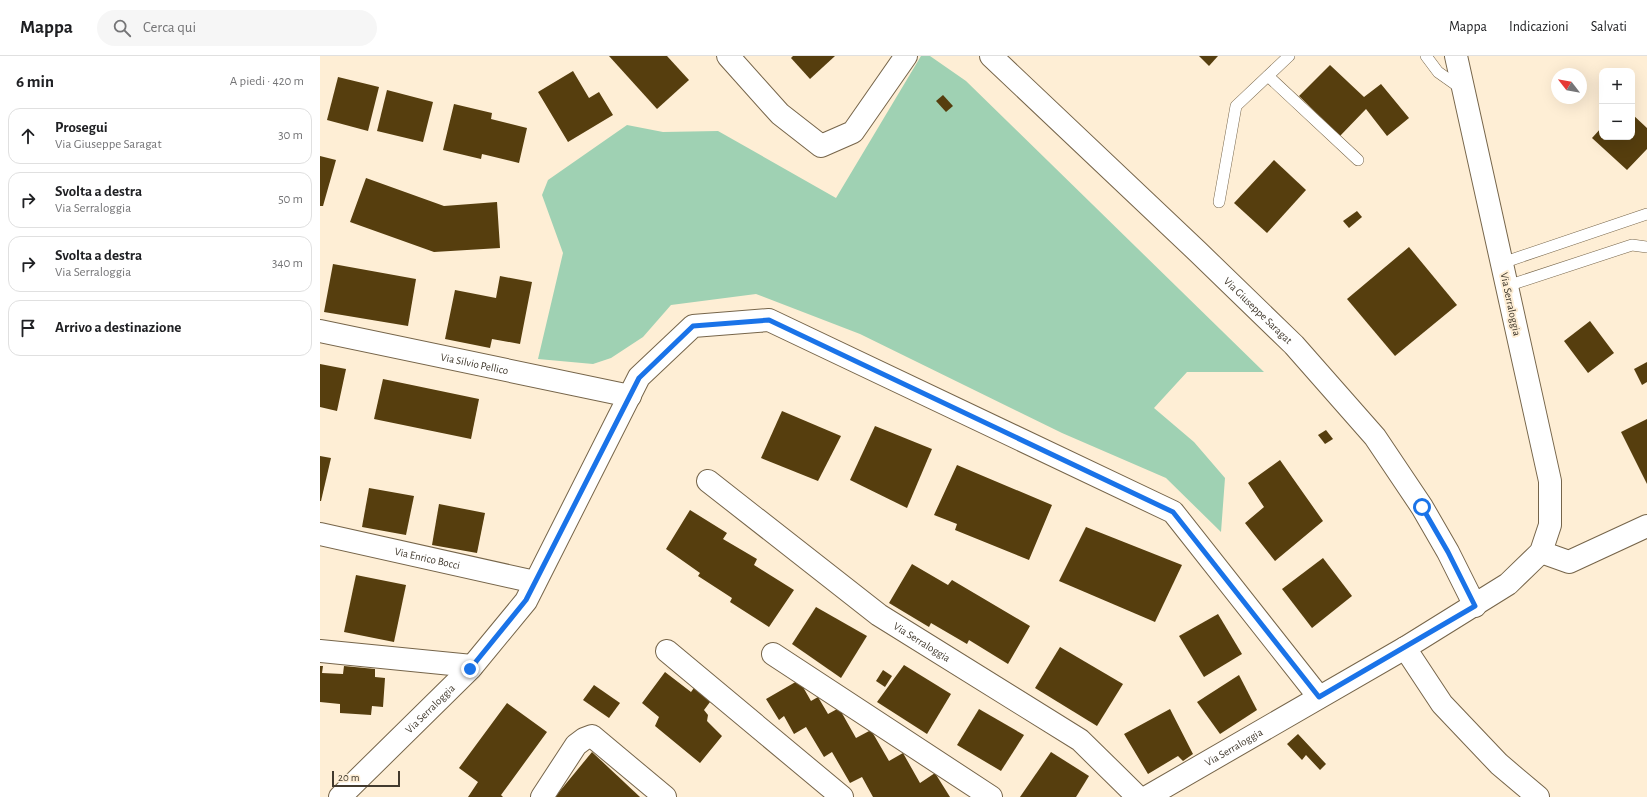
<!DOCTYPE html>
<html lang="it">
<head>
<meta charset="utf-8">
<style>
	:root { --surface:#fff; --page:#f6f6f6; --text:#202124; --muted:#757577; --line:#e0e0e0 }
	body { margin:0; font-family:"Alegreya Sans",sans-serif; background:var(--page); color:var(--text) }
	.controls { position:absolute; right:12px; top:12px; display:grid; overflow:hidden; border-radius:8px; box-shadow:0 4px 16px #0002 }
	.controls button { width:36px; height:36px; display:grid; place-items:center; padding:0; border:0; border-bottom:1px solid var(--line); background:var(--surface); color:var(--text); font:20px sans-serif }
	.compass { position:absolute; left:1231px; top:12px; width:36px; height:36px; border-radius:50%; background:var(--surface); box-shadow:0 4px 16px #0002; rotate:301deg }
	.scale { position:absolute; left:12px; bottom:10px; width:68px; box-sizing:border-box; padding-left:4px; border:2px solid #423a2e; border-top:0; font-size:11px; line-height:14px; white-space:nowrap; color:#423a2e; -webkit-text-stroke:3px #feeed5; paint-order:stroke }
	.stop { position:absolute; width:12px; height:12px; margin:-9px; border:3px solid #1a73e8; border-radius:50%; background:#fff }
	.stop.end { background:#1a73e8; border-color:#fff; box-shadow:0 1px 4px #0008 }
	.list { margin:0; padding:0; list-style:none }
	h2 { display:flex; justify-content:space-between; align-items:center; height:52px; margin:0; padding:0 16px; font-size:17px }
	h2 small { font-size:13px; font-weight:400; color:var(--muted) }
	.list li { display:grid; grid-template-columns:26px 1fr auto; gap:12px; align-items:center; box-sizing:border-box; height:56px; margin:0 8px 8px; padding:0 8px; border:1px solid var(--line); border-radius:12px }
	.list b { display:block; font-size:15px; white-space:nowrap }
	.list p { margin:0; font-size:13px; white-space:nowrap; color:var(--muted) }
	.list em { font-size:13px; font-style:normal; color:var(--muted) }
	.icon { flex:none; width:22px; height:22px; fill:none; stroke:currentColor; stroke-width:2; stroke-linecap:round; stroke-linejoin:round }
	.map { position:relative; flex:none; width:1327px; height:741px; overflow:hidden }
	header { display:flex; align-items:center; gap:24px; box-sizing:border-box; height:56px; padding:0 20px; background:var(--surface); border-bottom:1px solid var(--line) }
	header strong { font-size:19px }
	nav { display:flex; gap:22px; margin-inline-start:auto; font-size:14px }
	.search { width:280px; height:36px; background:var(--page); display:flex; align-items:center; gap:10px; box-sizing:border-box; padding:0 14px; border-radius:22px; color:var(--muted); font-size:15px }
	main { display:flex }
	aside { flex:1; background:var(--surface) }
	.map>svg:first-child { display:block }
	.green { fill:#9fd1b3 }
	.building { fill:#563e0e }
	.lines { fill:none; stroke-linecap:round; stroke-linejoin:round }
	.service-casing { stroke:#76654a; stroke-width:12 }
	.minor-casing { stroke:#76654a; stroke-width:24 }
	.tertiary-casing { stroke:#76654a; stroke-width:24 }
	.secondary-casing { stroke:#76654a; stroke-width:24 }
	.service { stroke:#fff; stroke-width:11 }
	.minor { stroke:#fff; stroke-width:22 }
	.tertiary { stroke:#fff; stroke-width:22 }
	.secondary { stroke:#fff; stroke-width:22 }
	.route { stroke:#1a73e8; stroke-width:5 }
	.labels { text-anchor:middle; stroke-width:4; stroke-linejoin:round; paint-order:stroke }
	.street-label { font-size:11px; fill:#423a2e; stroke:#feeed5 }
</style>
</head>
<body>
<header>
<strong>Mappa</strong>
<div class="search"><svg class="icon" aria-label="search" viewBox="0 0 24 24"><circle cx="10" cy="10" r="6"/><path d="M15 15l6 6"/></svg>Cerca qui</div>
<nav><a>Mappa</a><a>Indicazioni</a><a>Salvati</a></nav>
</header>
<main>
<aside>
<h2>6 min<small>A piedi · 420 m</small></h2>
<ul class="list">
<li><svg class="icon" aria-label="ahead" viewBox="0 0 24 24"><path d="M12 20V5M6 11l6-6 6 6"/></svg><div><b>Prosegui</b><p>Via Giuseppe Saragat</p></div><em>30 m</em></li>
<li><svg class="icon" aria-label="right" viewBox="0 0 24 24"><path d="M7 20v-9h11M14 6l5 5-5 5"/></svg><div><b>Svolta a destra</b><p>Via Serraloggia</p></div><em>50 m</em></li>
<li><svg class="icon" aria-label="right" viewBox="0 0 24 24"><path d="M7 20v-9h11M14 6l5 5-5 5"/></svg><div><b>Svolta a destra</b><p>Via Serraloggia</p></div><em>340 m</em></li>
<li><svg class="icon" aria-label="arrive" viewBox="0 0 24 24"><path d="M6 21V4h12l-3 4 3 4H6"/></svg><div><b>Arrivo a destinazione</b></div></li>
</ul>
</aside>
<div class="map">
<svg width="1327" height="741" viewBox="0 0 1327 741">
	<rect width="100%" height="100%" fill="#feeed5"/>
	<!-- green -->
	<polygon class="green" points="601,0 610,0 646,25 944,316 867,316 834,352 874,386 905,422 901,476 846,422 742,377 540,278 436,238 351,249 323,281 291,302 273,308 218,303 243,197 222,139 228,124 307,69 343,76 398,75 516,142"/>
	<!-- building -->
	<g class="building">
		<polygon points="289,0 347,0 369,24 337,53"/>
		<polygon points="473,0 515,0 490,23 471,2"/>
		<polygon points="879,0 898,0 889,10"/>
		<polygon points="1010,9 1044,41 1061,28 1089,62 1067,80 1046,53 1020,80 979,40"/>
		<polygon points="253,15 269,42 279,36 293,59 248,86 218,36"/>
		<polygon points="18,21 59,31 48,75 7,64"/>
		<polygon points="67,34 113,46 103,86 57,75"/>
		<polygon points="623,39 633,50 626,56 616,45"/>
		<polygon points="134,48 172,57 171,63 207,72 199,107 162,98 161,103 123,94"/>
		<polygon points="1312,58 1327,72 1327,93 1307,114 1272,82 1282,71 1282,81 1312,81"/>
		<polygon points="0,100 16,104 3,150 0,150"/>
		<polygon points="954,104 986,134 947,177 914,147"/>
		<polygon points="46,122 124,150 177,146 180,192 114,196 30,166"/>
		<polygon points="1037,155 1042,161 1029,172 1023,165"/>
		<polygon points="1089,191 1137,249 1075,300 1027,243"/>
		<polygon points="13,208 96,223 88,270 4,256"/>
		<polygon points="180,220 212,226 200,288 172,283 170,292 125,283 135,234 176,242"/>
		<polygon points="1270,265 1294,297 1268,317 1244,285"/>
		<polygon points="1327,306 1327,326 1322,329 1314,313"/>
		<polygon points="0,308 26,313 17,355 0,351"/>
		<polygon points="63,323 159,343 151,383 54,363"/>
		<polygon points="462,355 521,380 498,425 441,402"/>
		<polygon points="1327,363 1327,428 1301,376"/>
		<polygon points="555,370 612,393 587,452 530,424"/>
		<polygon points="1006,374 1013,383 1005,388 998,379"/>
		<polygon points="0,400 11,402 1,445 0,445"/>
		<polygon points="960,404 1003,465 955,505 925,467 944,451 928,427"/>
		<polygon points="637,409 732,449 709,504 635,474 637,468 614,459"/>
		<polygon points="49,432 94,440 86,479 42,471"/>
		<polygon points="119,448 165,457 157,497 112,489"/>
		<polygon points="370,454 407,477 403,483 437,503 434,509 474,534 449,571 410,546 412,542 378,520 380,517 346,493"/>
		<polygon points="766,471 862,509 835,566 739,525"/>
		<polygon points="1003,502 1032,540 992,572 962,533"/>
		<polygon points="592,508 628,529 632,524 710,570 688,608 649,584 647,588 611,567 609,571 569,547"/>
		<polygon points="36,519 86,529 74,586 24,576"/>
		<polygon points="496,551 547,580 521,622 472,588"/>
		<polygon points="898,558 922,598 884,621 859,580"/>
		<polygon points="740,591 803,628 777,670 715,632"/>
		<polygon points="584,609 631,638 607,678 557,646"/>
		<polygon points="0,610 3,610 2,617 23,618 24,610 55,613 55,621 65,622 63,651 52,650 51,659 20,657 20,648 0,646"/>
		<polygon points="563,614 572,620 565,631 556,625"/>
		<polygon points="345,616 371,636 376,629 393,642 384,654 388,659 387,665 402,680 380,707 335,670 339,661 322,647"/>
		<polygon points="919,619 937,654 900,678 877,646"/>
		<polygon points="479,624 491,645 498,641 508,658 519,652 536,682 551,674 569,705 583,697 600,727 615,717 630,741 553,741 542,721 530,727 512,696 504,701 486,671 474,678 464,660 459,664 446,643"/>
		<polygon points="274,629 300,647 289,662 263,644"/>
		<polygon points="187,647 227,676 181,739 183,741 148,741 158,726 139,712"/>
		<polygon points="659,653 704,679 681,715 637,689"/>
		<polygon points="850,653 873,698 863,705 858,700 828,718 804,678"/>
		<polygon points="978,678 1006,708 1000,714 986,699 982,704 967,688"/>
		<polygon points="272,696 320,741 235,741"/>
		<polygon points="731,696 769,720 756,741 700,741"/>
	</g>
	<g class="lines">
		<defs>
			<g id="service">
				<polyline points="1106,0 1118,16 1142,33"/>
				<polyline points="948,20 1038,104"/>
				<polyline points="899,146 916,50 969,0"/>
				<polyline points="1182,207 1327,158"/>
				<polyline points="1187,230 1312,189 1327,191"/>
			</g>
			<g id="minor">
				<polyline points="408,0 460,58 501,90 533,76 586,0"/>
				<path id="s1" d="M0,275L310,340"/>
				<path id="s2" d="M388,425L559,559L760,684L818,741"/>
				<path id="s3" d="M0,478L215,526"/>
				<polyline points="1221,496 1249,506 1327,470"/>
				<polyline points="1085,592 1122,648 1179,708 1218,741"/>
				<polyline points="0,595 152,610"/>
				<polyline points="347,595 522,741"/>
				<polyline points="453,598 671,741"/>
				<path id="s4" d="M20,741L150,613L206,545L319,321L373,270L449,264L853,456L999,641"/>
				<polyline points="222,741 256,689 264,683 272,680 345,741"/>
			</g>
			<g id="tertiary">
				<path id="s5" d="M671,0L877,195L974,289L1055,381L1102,451L1128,496L1155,550"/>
			</g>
			<g id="secondary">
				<path id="s6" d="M827,741L1085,592L1188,528L1221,496L1230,469V425L1136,0"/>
			</g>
		</defs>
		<!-- service casing -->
		<use href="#service" class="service-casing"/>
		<!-- minor casing -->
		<use href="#minor" class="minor-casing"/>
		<!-- tertiary casing -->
		<use href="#tertiary" class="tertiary-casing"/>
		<!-- secondary casing -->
		<use href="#secondary" class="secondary-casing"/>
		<!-- service -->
		<use href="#service" class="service"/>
		<!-- minor -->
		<use href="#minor" class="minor"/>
		<!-- tertiary -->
		<use href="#tertiary" class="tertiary"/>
		<!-- secondary -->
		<use href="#secondary" class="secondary"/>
	</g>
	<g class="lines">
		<!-- route -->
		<polyline class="route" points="150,613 206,544 319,322 373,270 449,264 853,456 999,641 1155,550 1128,496 1102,451"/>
	</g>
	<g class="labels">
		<!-- street labels -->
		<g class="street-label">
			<text transform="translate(1191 248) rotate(78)" y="4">Via Serraloggia</text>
			<text dy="4" stroke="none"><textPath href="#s5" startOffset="369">Via Giuseppe Saragat</textPath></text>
			<text dy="4" stroke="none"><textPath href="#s1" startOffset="158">Via Silvio Pellico</textPath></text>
			<text dy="4" stroke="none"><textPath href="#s3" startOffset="110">Via Enrico Bocci</textPath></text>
			<text dy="4" stroke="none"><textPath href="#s2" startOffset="268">Via Serraloggia</textPath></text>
			<text dy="4" stroke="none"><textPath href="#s4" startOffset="126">Via Serraloggia</textPath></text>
			<text dy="4" stroke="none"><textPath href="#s6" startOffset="100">Via Serraloggia</textPath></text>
		</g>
	</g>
</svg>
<div class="controls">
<button>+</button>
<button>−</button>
</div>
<svg class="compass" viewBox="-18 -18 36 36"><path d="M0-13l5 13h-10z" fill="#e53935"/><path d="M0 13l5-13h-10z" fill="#757577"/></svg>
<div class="scale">20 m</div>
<div class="stop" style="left:1102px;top:451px"></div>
<div class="stop end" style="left:150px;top:613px"></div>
</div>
</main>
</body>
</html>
